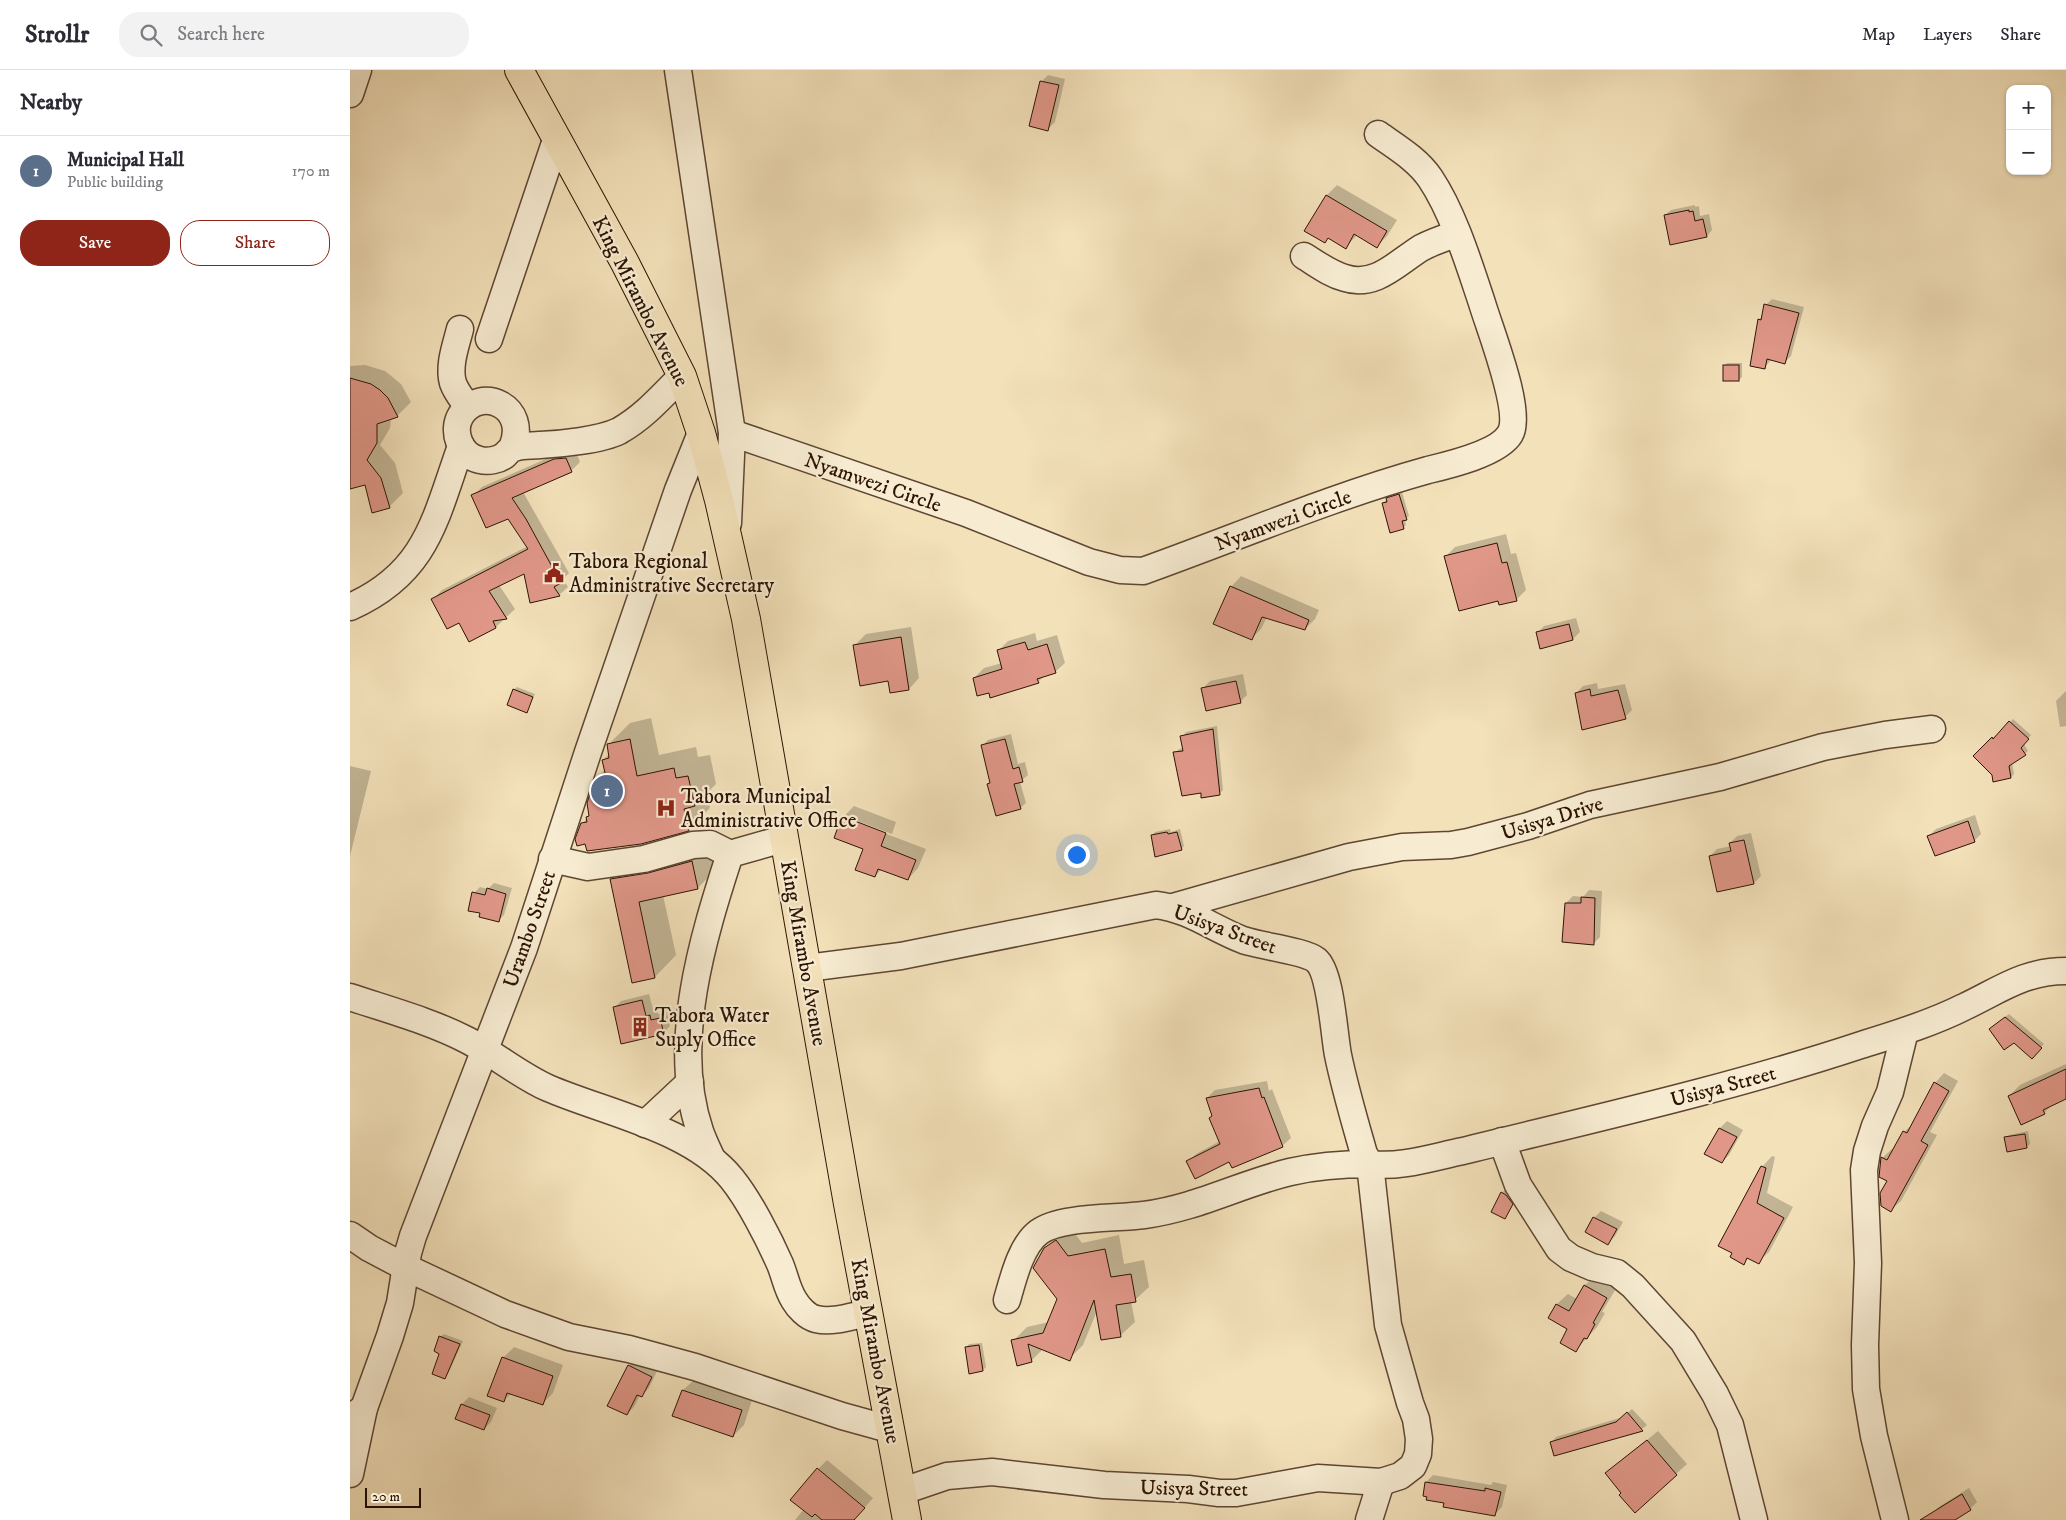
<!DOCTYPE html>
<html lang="en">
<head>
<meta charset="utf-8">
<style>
	:root { --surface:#fff; --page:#f2f2f3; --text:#2b2b33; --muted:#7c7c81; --line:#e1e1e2; --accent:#8f2418 }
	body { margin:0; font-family:"IM FELL DW Pica",serif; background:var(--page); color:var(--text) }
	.controls { position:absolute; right:15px; top:15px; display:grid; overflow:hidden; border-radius:10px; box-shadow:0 1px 4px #0004 }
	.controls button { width:45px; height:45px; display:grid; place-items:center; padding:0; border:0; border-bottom:1px solid var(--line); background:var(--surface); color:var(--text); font:25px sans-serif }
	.scale { position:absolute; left:15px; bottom:12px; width:56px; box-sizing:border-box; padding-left:5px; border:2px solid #2d1304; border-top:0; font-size:14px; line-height:18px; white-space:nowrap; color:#2d1304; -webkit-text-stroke:4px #f7ecd2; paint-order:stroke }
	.you { position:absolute; left:726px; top:784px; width:18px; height:18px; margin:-12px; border:4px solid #fff; border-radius:50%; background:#1a73e8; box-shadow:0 0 0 8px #1a73e833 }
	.badge { display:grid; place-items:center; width:32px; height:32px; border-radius:50%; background:var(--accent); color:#fff; font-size:16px; font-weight:700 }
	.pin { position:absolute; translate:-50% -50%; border:2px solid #fff; box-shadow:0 1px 5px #0006 }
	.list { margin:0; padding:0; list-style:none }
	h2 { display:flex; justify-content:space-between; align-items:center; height:65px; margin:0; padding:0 20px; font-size:21px }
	h2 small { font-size:16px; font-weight:400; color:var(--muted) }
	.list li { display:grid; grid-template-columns:32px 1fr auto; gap:15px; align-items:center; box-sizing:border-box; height:70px; padding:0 20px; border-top:1px solid var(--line) }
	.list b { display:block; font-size:19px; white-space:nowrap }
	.list p { margin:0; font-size:16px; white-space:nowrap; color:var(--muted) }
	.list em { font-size:16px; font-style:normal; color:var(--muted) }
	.actions { display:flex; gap:10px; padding:15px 20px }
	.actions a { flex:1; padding:11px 0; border:1px solid var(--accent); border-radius:20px; text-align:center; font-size:18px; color:var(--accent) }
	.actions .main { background:var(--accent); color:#fff }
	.icon { flex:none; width:28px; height:28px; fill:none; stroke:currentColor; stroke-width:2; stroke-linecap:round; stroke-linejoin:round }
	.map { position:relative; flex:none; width:1716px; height:1450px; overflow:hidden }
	header { display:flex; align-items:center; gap:30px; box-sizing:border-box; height:70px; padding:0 25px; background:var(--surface); border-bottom:1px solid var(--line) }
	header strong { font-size:24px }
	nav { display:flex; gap:28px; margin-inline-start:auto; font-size:18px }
	.search { width:350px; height:45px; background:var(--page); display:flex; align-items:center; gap:12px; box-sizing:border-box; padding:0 18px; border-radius:20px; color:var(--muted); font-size:19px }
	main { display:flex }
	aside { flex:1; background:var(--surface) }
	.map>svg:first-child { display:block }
	.shadow { fill:#0003 }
	.building { fill:#e09788; stroke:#2d1304 }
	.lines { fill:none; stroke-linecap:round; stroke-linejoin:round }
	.minor-casing { stroke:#5e4632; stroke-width:29 }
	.major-casing { stroke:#2d1304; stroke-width:30 }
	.minor { stroke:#f7ecd2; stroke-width:26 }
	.major { stroke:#f3e1ba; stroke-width:28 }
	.labels { text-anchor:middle; stroke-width:4.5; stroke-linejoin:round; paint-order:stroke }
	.street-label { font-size:21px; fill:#2d1304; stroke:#f7ecd2 }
	.poi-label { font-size:21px; fill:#2d1304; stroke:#f7ecd2; text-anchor:start }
</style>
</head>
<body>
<header>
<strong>Strollr</strong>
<div class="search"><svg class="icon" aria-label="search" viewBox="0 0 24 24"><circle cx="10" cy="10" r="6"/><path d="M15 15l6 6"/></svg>Search here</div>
<nav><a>Map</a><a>Layers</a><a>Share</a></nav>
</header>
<main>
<aside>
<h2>Nearby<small></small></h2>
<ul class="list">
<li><span class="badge" style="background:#5c6f8a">1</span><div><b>Municipal Hall</b><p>Public building</p></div><em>170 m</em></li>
</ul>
<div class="actions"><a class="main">Save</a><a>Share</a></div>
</aside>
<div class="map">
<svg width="1716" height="1450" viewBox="0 0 1716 1450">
	<rect width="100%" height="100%" fill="#f3e1ba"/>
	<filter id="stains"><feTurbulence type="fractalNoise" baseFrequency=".004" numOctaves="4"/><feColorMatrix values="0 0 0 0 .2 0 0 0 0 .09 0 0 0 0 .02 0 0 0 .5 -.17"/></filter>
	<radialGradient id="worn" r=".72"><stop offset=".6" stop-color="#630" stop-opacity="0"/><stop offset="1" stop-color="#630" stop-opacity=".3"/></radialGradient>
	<!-- shadow -->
	<g class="shadow">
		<polygon points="698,5 715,9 705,52 698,59 691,12"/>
		<polygon points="987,115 1047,150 1037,166 1027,176 1007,165 996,177 979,167 974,172 956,161 977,125"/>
		<polygon points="1345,135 1345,137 1349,136 1350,146 1359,144 1362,160 1357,166 1315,145 1321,140"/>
		<polygon points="1422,229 1454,237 1441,286 1435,292 1422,289 1415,297 1409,250 1413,245 1416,235"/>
		<polygon points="1377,293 1392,293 1392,307 1389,310 1374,296"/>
		<polygon points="15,295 35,301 51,314 61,332 47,346 41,348 40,358 30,375 45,393 53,423 39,437 16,414 0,417 0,296"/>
		<polygon points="225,379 230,392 221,401 173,422 219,503 213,509 218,517 209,525 175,502 149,515 165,539 146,557 119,570 110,552 83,529 92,520 178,476 159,447 123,426 132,417 214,381"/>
		<polygon points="1052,422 1059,446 1055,449 1056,455 1053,458 1033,433 1040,426"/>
		<polygon points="1156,464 1161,484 1166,483 1176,520 1167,529 1150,534 1149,530 1096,486 1105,477"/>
		<polygon points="891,506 969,540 965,549 955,559 917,547 911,559 901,569 881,517"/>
		<polygon points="1226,548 1230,562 1223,569 1187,563 1194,556"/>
		<polygon points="561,557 569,608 559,619 539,609 505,575 516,564"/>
		<polygon points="685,563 687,571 707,565 715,593 705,602 695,605 688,612 639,622 624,608 634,598 652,593 648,581 658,571"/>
		<polygon points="893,604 897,625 890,632 853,618 860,611"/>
		<polygon points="1247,613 1248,619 1275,614 1282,640 1275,647 1226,623 1233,616"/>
		<polygon points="167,617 185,624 176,641 164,620"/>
		<polygon points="1716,621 1716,656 1710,657 1706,631"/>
		<polygon points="301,648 309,685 346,677 348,687 360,685 366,714 357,723 360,738 338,760 232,754 240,745 246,709 255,700 253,690 259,684 258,675 280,653"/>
		<polygon points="1663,649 1681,665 1674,674 1678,681 1662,693 1664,704 1661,707 1643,704 1625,686 1646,665 1647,667"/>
		<polygon points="867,656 873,720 869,724 852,722 825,683 829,679 834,678 832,667 836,662"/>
		<polygon points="661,664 668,694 675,692 678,705 670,712 676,733 670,738 641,713 632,676 638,670"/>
		<polygon points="0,696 21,701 0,786"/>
		<polygon points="504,736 546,752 542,764 497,747 497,749 576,779 568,798 558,809 532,799 525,806 515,778 493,747"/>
		<polygon points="1625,745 1631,764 1624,771 1579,766 1586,759"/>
		<polygon points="820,759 821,762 830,759 834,776 831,779 802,766 805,762"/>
		<polygon points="1401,763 1411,806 1404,813 1360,786 1367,779 1381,776 1380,773 1387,766"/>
		<polygon points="363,770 369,796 348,818 313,825 326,885 305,907 261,809 283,788"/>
		<polygon points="144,813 162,818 154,845 148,851 132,842 124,823 130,817 138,819"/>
		<polygon points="1239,820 1252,821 1250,867 1243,874 1216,833 1223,826 1233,827"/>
		<polygon points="299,924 303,939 307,939 308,944 317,942 320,956 313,963 264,938 271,931"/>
		<polygon points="1659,944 1694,974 1682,988 1643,956"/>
		<polygon points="1716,994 1716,1028 1704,1033 1694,1043 1659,1026 1670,1015"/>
		<polygon points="1594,1003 1608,1011 1580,1062 1587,1065 1551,1131 1541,1140 1538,1110 1532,1088 1542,1079 1544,1080 1554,1062 1564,1053 1585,1013"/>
		<polygon points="917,1011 919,1021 922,1019 941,1068 932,1076 879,1090 838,1092 846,1084 870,1071 857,1028 865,1020"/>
		<polygon points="1377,1051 1393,1060 1379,1085 1372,1092 1356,1083 1370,1058"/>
		<polygon points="1678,1061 1680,1074 1677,1077 1655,1068 1659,1065"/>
		<polygon points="1422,1086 1425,1087 1417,1123 1443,1137 1419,1182 1408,1192 1399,1187 1394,1193 1383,1183 1412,1097"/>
		<polygon points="1155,1120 1159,1122 1165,1131 1155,1147 1152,1123"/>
		<polygon points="1251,1141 1273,1152 1265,1166 1258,1173 1244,1148"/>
		<polygon points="720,1157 732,1173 769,1165 774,1194 794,1190 799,1217 785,1230 781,1231 785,1252 771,1265 752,1269 747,1241 733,1275 719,1289 693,1279 681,1291 663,1271 677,1257 699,1252 708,1229 699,1175 713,1161"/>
		<polygon points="1246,1205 1267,1217 1252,1242 1255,1243 1247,1257 1226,1280 1219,1259 1199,1248 1207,1234 1218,1224 1227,1229 1235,1215"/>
		<polygon points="94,1264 113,1271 98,1304 95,1307 91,1283 90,1267"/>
		<polygon points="632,1273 636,1297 633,1300 620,1302 616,1278 619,1274"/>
		<polygon points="164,1277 213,1295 203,1323 192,1334 162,1323 154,1330 153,1288"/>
		<polygon points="286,1289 308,1299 299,1318 292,1325 290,1325 284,1337 277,1344 279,1296"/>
		<polygon points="344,1310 402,1330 394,1355 383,1366 333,1320"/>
		<polygon points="119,1327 147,1338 141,1352 134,1359 107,1348 112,1334"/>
		<polygon points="1282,1339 1297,1355 1292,1359 1205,1385 1202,1372 1206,1367 1273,1347"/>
		<polygon points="1308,1361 1337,1394 1285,1441 1257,1403"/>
		<polygon points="477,1390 523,1428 504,1450 445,1450 454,1439 468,1399"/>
		<polygon points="1083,1405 1141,1415 1143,1412 1157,1415 1152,1437 1145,1444 1096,1432 1076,1412"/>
		<polygon points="1619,1418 1627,1432 1620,1439 1603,1450 1587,1450 1583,1443 1590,1436"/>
	</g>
	<!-- building -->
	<g class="building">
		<polygon points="690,11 709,15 698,61 679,56"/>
		<polygon points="976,125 1037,161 1027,178 1004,164 996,179 978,168 975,173 954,161"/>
		<polygon points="1339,140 1339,142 1343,141 1345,151 1353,149 1357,167 1320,175 1314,145"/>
		<polygon points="1414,234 1449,243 1435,294 1417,289 1415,299 1400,296 1408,249 1411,250"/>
		<rect x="1373" y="295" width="16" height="16"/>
		<polygon points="0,308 21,314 30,320 38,328 48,347 27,354 27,373 17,390 31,408 40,438 22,443 15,415 0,419"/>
		<polygon points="216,388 222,402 162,428 176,449 211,513 204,517 210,526 180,533 174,504 139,521 157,549 143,551 146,558 119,572 109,553 97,559 81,529 178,479 158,449 136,458 121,425 204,389"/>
		<polygon points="1049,424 1057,450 1052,451 1054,459 1040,463 1032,433 1037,432 1036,428"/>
		<polygon points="1147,473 1152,493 1157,492 1167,531 1149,535 1148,531 1109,541 1094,486"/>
		<polygon points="880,516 959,550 955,560 912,547 902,570 863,554"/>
		<polygon points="1219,554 1223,570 1190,579 1186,562"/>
		<polygon points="551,567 559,620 540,623 538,611 510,616 503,575"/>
		<polygon points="675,572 678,580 697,574 706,603 687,609 689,613 640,628 639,623 627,626 623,608 652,599 647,580"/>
		<polygon points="886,611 891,633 856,641 851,618"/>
		<polygon points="163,619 183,627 177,643 157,635"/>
		<polygon points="1240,619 1241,626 1268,620 1276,649 1232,660 1225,623"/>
		<polygon points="1659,651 1679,669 1671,678 1676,685 1659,696 1661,708 1643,712 1642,705 1623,686 1642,667 1643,669"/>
		<polygon points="863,659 870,725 851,728 851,723 832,726 823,682 833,681 830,666"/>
		<polygon points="280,669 287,706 324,698 326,708 338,706 345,736 334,739 339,761 291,774 237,781 235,774 227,776 225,769 231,753 237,752 236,747 239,746 237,733 245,709 256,707 252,690 259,688 257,674"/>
		<polygon points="655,669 663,699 669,697 673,712 664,714 671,739 646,746 637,714 640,713 631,675"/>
		<polygon points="492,746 536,763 531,776 566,790 558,810 528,799 525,807 505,800 513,779 484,768"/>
		<polygon points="1618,751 1625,772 1585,786 1577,766"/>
		<polygon points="817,762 818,764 827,762 832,780 805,787 801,765"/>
		<polygon points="1394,770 1404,814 1367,822 1359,786 1381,781 1379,773"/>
		<polygon points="342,791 348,819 289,832 305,908 282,913 260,809 298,803"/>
		<polygon points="137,818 156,824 149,852 129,847 130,843 118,841 122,822 135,825"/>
		<polygon points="1231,827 1245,828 1244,875 1212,872 1215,833 1231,833"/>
		<polygon points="292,930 296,946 300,945 301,950 310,948 314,964 271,974 263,937"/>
		<polygon points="1655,947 1692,978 1682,989 1664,973 1654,980 1639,959"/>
		<polygon points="1716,999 1716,1029 1693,1040 1695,1044 1671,1055 1658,1026"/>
		<polygon points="1584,1012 1599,1021 1571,1071 1578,1075 1541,1142 1531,1136 1530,1123 1537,1111 1529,1107 1531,1087 1537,1090 1553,1061 1557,1063"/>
		<polygon points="909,1018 912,1028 914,1027 933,1077 882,1098 879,1092 845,1109 836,1091 870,1074 859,1048 862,1046 856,1028"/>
		<polygon points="1369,1058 1387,1067 1372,1093 1354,1084"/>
		<polygon points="1675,1064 1677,1078 1657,1082 1654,1067"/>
		<polygon points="1411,1096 1416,1098 1407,1133 1434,1148 1409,1194 1397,1188 1394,1195 1380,1187 1382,1183 1368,1176"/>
		<polygon points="1151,1122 1156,1125 1163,1134 1155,1149 1141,1142"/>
		<polygon points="1243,1147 1267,1159 1258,1175 1235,1162"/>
		<polygon points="706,1170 718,1186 755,1179 761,1207 781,1204 786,1232 766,1235 771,1267 751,1270 744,1230 720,1291 678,1274 682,1292 667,1296 661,1270 693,1263 707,1229 683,1198 694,1178"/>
		<polygon points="1234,1215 1257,1228 1243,1253 1245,1254 1237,1269 1234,1268 1226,1282 1210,1273 1217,1259 1198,1248 1206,1234 1219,1241"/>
		<polygon points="89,1266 110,1274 95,1309 82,1304 89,1284 84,1281"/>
		<polygon points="629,1275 633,1301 619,1304 615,1277"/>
		<polygon points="152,1287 203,1306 193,1335 157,1323 154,1332 137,1326"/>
		<polygon points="278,1295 302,1307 292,1327 287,1325 277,1345 257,1336"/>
		<polygon points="332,1320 392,1340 383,1367 322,1346"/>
		<polygon points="111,1334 140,1345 134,1360 105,1349"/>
		<polygon points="1277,1342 1293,1361 1204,1386 1200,1372 1266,1352"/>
		<polygon points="1297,1370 1327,1405 1285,1443 1269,1425 1271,1423 1255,1403"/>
		<polygon points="467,1398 515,1438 504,1450 472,1450 465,1444 462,1447 440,1430"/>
		<polygon points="1075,1412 1135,1421 1135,1418 1151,1422 1145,1446 1093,1437 1094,1433 1076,1430 1077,1427 1073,1426"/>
		<polygon points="1612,1424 1621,1440 1605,1450 1570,1450"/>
	</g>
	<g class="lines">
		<defs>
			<g id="minor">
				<polyline points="328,0 382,363 378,453"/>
				<polyline points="0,24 8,0"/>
				<path d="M954,186C967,194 980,204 995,208C1025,218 1047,193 1071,178C1082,172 1094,168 1106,164"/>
				<path d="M110,259C106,275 98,296 103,313C106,322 113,330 118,337"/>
				<polyline points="139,269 206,70"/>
				<path d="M382,363L616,443L739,492L770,500L793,501C888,467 981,427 1078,400C1099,395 1149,383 1160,364C1173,342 1140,260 1132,233C1119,194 1103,142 1080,108C1067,89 1046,77 1028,64"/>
				<path d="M162,378C180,336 130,315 111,345C101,361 110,386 130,390C138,392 149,390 155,385C158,382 160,379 164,378C172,375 182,376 190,375C211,374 251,370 269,361C294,347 312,326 332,306"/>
				<path d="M0,537C77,503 85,449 111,376"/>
				<polyline points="202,789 238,797 294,789 343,775 360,774 380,784 433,769"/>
				<polyline points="823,837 999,787 1052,777 1101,775 1118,772 1178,756 1240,735 1370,707 1473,677 1535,665 1582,659"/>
				<path d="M457,898L551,886L806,835C839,839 862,858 893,870C910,876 955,881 966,890C981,902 984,965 988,985C994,1014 1002,1042 1010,1070L1014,1084L1020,1094C1051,1098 1083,1087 1113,1081C1247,1048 1381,1018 1511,975C1546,964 1582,953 1614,937C1650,920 1674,901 1716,901"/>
				<path d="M0,927C39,940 80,951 117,970C145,984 169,1005 198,1018C256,1043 342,1059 382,1109C399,1130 419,1169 430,1194C435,1206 437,1219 444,1230C448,1237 457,1247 466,1249C483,1253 502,1246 518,1243"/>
				<polyline points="295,1054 340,1012"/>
				<polyline points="1152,1071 1168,1115 1209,1179 1221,1188 1242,1197 1267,1203 1283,1216 1333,1271 1365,1324 1380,1355 1404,1450"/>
				<path d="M362,1089C358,1080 353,1070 350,1061C320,974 353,867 380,784"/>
				<polyline points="0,1165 19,1178 55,1197 155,1244 219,1267 279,1279 345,1297 492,1346 539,1359"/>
				<polyline points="0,1348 14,1338 40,1266 50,1233 58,1183 63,1166 174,878 238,682 328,420 351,363"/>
				<polyline points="0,1404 14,1338"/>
				<path d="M553,1421L597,1406L642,1402L754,1415L838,1419L869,1423H886L968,1408L1031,1412L1050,1406L1063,1396L1068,1384L1069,1369L1066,1349L1060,1333L1038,1255L1020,1094C993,1094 966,1096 940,1102C890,1114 847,1138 794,1145C766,1149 711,1146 689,1162C671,1175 663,1209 657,1230"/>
				<polyline points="1019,1450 1031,1412"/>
				<polyline points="1545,1450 1524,1366 1516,1319 1515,1275 1518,1193 1514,1100 1517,1081 1525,1056 1540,1022 1555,961"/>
			</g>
			<polyline id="major" points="169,0 275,193 332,306 351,363 369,430 396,549 498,1134 557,1450"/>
		</defs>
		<!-- minor casing -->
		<use href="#minor" class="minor-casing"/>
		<!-- major casing -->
		<use href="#major" class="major-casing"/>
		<!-- minor -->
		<use href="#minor" class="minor"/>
		<!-- major -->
		<use href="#major" class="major"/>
	</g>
	<!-- icons -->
	<defs>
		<symbol id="civic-bare" viewBox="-9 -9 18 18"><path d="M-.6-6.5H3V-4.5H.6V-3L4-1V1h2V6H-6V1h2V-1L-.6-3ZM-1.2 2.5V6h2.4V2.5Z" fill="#8f2418" stroke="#f7ecd2" stroke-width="2.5" paint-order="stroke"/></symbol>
		<symbol id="hospital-bare" viewBox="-9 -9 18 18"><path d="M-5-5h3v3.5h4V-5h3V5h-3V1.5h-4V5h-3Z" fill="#8f2418" stroke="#f7ecd2" stroke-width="2.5" paint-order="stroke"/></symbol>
		<symbol id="building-bare" viewBox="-9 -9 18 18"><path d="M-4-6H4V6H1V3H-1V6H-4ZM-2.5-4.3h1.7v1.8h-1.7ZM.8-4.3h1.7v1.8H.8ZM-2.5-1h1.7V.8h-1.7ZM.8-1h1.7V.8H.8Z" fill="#8f2418" stroke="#f7ecd2" stroke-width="2.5" paint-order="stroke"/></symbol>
	</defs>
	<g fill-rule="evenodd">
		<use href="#civic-bare" x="190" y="489" width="28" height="28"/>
		<use href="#hospital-bare" x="302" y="724" width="28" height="28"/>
		<use href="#building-bare" x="276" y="943" width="28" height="28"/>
	</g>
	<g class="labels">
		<!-- street labels -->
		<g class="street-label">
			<text transform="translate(291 231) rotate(63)" y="7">King Mirambo Avenue</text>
			<text transform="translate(523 412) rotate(19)" y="7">Nyamwezi Circle</text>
			<text transform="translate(933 450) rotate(-20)" y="7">Nyamwezi Circle</text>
			<text transform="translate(1202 748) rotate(-17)" y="7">Usisya Drive</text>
			<text transform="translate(179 859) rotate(-71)" y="7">Urambo Street</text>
			<text transform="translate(875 859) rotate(20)" y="7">Usisya Street</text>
			<text transform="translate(454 883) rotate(80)" y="7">King Mirambo Avenue</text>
			<text transform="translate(1373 1016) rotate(-15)" y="7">Usisya Street</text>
			<text transform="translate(526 1281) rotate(79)" y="7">King Mirambo Avenue</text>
			<text transform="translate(844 1418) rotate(1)" y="7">Usisya Street</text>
		</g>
		<!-- poi labels -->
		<g class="poi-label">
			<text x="219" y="498">Tabora Regional<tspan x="219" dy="24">Administrative Secretary</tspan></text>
			<text x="331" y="733">Tabora Municipal<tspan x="331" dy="24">Administrative Office</tspan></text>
			<text x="305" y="952">Tabora Water<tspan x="305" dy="24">Suply Office</tspan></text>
		</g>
	</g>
	<rect width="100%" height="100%" filter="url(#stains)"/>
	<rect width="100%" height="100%" fill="url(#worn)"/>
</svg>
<div class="controls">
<button>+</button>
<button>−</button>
</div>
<div class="scale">20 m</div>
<div class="you"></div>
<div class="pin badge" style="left:257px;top:721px;background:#5c6f8a">1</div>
</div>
</main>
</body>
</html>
